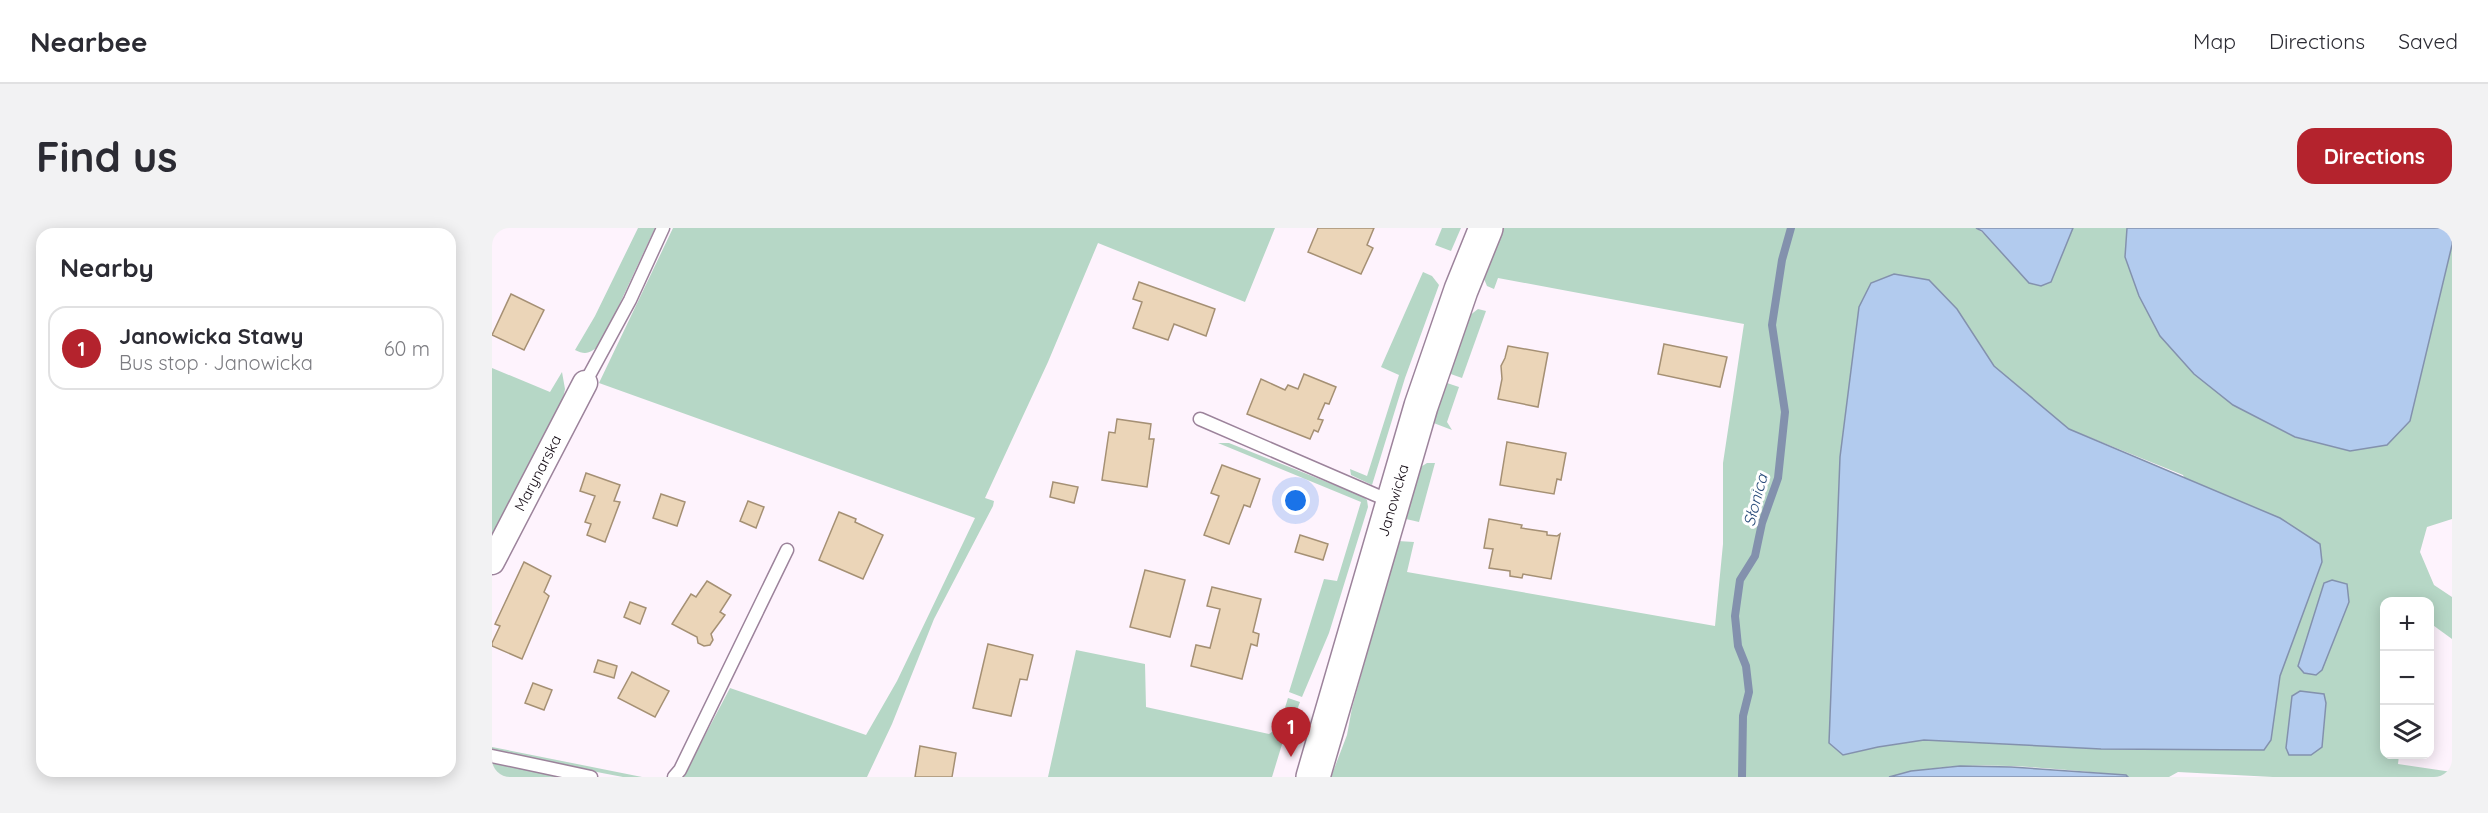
<!DOCTYPE html>
<html lang="en">
<head>
<meta charset="utf-8">
<style>
	:root { --surface:#fff; --page:#f2f2f3; --text:#2b2b33; --muted:#7c7c81; --line:#e1e1e2; --accent:#b4232d }
	body { margin:0; font-family:Quicksand,sans-serif; background:var(--page); color:var(--text) }
	.controls { position:absolute; right:18px; bottom:18px; display:grid; overflow:hidden; border-radius:12px; box-shadow:0 3px 15px #0003 }
	.controls button { width:54px; height:54px; display:grid; place-items:center; padding:0; border:0; border-bottom:2px solid var(--line); background:var(--surface); color:var(--text); font:30px sans-serif }
	.you { position:absolute; left:804px; top:273px; width:21px; height:21px; margin:-15px; border:4px solid #fff; border-radius:50%; background:#1a73e8; box-shadow:0 0 0 9px #1a73e833 }
	.badge { display:grid; place-items:center; width:39px; height:39px; border-radius:50%; background:var(--accent); color:#fff; font-size:20px; font-weight:700 }
	.pin { position:absolute; translate:-50% -50px; filter:drop-shadow(0 2px 3px #0008) }
	.pin::after { content:''; position:absolute; top:32px; width:21px; height:18px; background:inherit; clip-path:polygon(0 0,100% 0,50% 100%) }
	.list { margin:0; padding:0; list-style:none }
	h2 { display:flex; justify-content:space-between; align-items:center; height:78px; margin:0; padding:0 24px; font-size:26px }
	h2 small { font-size:20px; font-weight:400; color:var(--muted) }
	.list li { display:grid; grid-template-columns:39px 1fr auto; gap:18px; align-items:center; box-sizing:border-box; height:84px; margin:0 12px 12px; padding:0 12px; border:2px solid var(--line); border-radius:18px }
	.list b { display:block; font-size:22px; white-space:nowrap }
	.list p { margin:0; font-size:20px; white-space:nowrap; color:var(--muted) }
	.list em { font-size:20px; font-style:normal; color:var(--muted) }
	.icon { flex:none; width:33px; height:33px; fill:none; stroke:currentColor; stroke-width:2; stroke-linecap:round; stroke-linejoin:round }
	.map { position:relative; flex:none; width:1960px; height:549px; overflow:hidden; border-radius:18px }
	header { display:flex; align-items:center; gap:36px; box-sizing:border-box; height:84px; padding:0 30px; background:var(--surface); border-bottom:2px solid var(--line) }
	header strong { font-size:28px }
	nav { display:flex; gap:33px; margin-inline-start:auto; font-size:21px }
	.intro { display:flex; align-items:center; justify-content:space-between; box-sizing:border-box; height:144px; padding:0 36px }
	h1 { margin:0; font-size:42px }
	.button { padding:15px 27px; border-radius:18px; background:var(--accent); color:#fff; font-size:21px; font-weight:700 }
	main { display:flex; gap:36px; padding:0 36px }
	aside { flex:1; background:var(--surface); border-radius:18px; box-shadow:0 3px 15px #0003 }
	.map>svg:first-child { display:block }
	.green { fill:#b6d7c6; fill-rule:evenodd }
	.water { fill:#b2cbee; stroke:#8391ad; stroke-width:1.5 }
	.lines { fill:none; stroke-linecap:round; stroke-linejoin:round }
	.stream { stroke:#8391ad; stroke-width:8 }
	.building { fill:#ebd5b8; stroke:#a59074; stroke-width:1.5 }
	.lane-casing { stroke:#9c839b; stroke-width:15 }
	.street-casing { stroke:#9c839b; stroke-width:27 }
	.secondary-casing { stroke:#9c839b; stroke-width:36 }
	.lane { stroke:#fff; stroke-width:12 }
	.street { stroke:#fff; stroke-width:24 }
	.secondary { stroke:#fff; stroke-width:33 }
	.labels { text-anchor:middle; stroke-width:6; stroke-linejoin:round; paint-order:stroke }
	.street-label { font-size:15px; fill:#140b14; stroke:#fff }
	.water-label { font-size:16px; font-style:italic; fill:#2b4d7b; stroke:#fff }
</style>
</head>
<body>
<header>
<strong>Nearbee</strong>
<nav><a>Map</a><a>Directions</a><a>Saved</a></nav>
</header>
<div class="intro"><h1>Find us</h1><a class="button">Directions</a></div>
<main>
<aside>
<h2>Nearby<small></small></h2>
<ul class="list">
<li><span class="badge">1</span><div><b>Janowicka Stawy</b><p>Bus stop · Janowicka</p></div><em>60 m</em></li>
</ul>
</aside>
<div class="map">
<svg width="1960" height="549" viewBox="0 0 1960 549">
	<rect width="100%" height="100%" fill="#fef3fd"/>
	<!-- green -->
	<g class="green">
		<path d="M146,0H163L109,116C99,124 95,128 83,122L103,88Z"/>
		<polygon points="181,0 783,0 753,74 606,15 556,134 493,270 502,273 501,278 442,391 400,496 375,549 191,549 238,460 374,507 405,453 483,290 107,155"/>
		<polygon points="950,0 969,0 959,23 943,17"/>
		<path d="M1009,0H1484L1559,54L1581,0H1635L1633,29L1741,177L1803,209L1858,223L1939,102L1960,17V291L1935,299L1928,324L1942,357L1960,369V411L1938,395V374H1892V526L1907,527L1906,536L1960,544V549H1781L1686,544L1677,549H1636L1634,547C1556,541 1473,528 1397,549H839L855,507L860,480L906,313L922,314L915,344L1223,398L1231,316V235L1252,96L1006,50L1002,61L995,58L990,46ZM1367,79L1465,81L1502,138L1577,201L1691,247L1788,448L1779,512L1772,522L1609,521L1432,512L1386,519L1351,527L1337,515L1348,229Z"/>
		<polygon points="931,44 940,48 947,57 913,150 880,257 859,247 858,241 875,248 907,147 889,139"/>
		<polygon points="986,81 994,83 970,150 956,145 977,88"/>
		<polygon points="0,140 58,164 70,144 73,161 70,176 0,318"/>
		<polygon points="952,154 967,159 955,194 960,202 939,194"/>
		<polygon points="726,215 737,215 870,268 875,272 876,279 837,405 810,469 797,464 832,351 845,353 869,274"/>
		<polygon points="935,235 943,235 927,294 914,291 911,286 924,242"/>
		<polygon points="584,422 653,436 654,479 777,506 787,499 796,470 808,474 804,485 799,487 780,549 556,549"/>
		<polygon points="0,519 150,549 131,549 0,524"/>
		<polygon points="0,535 70,549 0,549"/>
	</g>
	<!-- water -->
	<g class="water">
		<polygon points="1484,0 1581,0 1559,54 1549,58 1537,55 1490,3"/>
		<polygon points="1635,0 1960,0 1960,17 1918,193 1895,217 1858,223 1803,209 1741,177 1702,146 1668,108 1647,68 1633,29"/>
		<polygon points="1402,46 1437,52 1465,81 1502,138 1577,201 1788,290 1828,316 1830,334 1788,448 1779,512 1772,522 1609,521 1432,512 1386,519 1351,527 1337,515 1348,229 1367,79 1379,55"/>
		<polygon points="1840,352 1855,356 1857,374 1830,442 1824,447 1812,445 1806,438 1832,355"/>
		<polygon points="1808,463 1832,466 1834,475 1830,519 1819,527 1797,527 1794,520 1800,468"/>
		<polygon points="1468,538 1519,539 1634,547 1636,549 1397,549 1419,543"/>
	</g>
	<g class="lines">
		<!-- stream -->
		<polyline class="stream" points="1250,549 1251,488 1257,464 1254,438 1246,418 1243,388 1248,352 1263,328 1270,295 1286,250 1293,184 1280,97 1290,32 1299,0"/>
	</g>
	<!-- building -->
	<g class="building">
		<polygon points="826,0 882,0 875,17 881,20 869,46 816,24"/>
		<polygon points="647,54 723,81 714,108 682,96 676,112 641,100 650,74 641,71"/>
		<polygon points="19,66 52,82 32,122 0,107"/>
		<polygon points="1172,116 1235,129 1228,159 1166,146"/>
		<polygon points="1016,118 1056,125 1046,179 1006,171 1010,151 1009,138 1013,130"/>
		<polygon points="812,146 844,159 837,176 833,175 826,191 831,192 826,204 822,202 818,211 755,186 769,151 793,162 796,157 806,161"/>
		<polygon points="625,191 659,196 657,211 662,211 655,259 610,252 617,204 623,205"/>
		<polygon points="1015,214 1074,225 1069,252 1065,251 1062,266 1008,257"/>
		<polygon points="730,237 768,251 758,279 752,277 737,316 712,307 727,268 719,265"/>
		<polygon points="94,245 128,257 122,273 128,274 113,314 95,307 99,296 93,294 103,268 88,263"/>
		<polygon points="561,254 586,259 582,275 558,269"/>
		<polygon points="169,266 193,274 185,298 161,290"/>
		<polygon points="256,273 272,279 264,300 248,293"/>
		<polygon points="347,284 364,291 363,294 391,307 371,351 327,332"/>
		<polygon points="997,291 1030,297 1029,300 1055,304 1055,307 1065,308 1068,306 1059,351 1031,346 1030,350 1018,348 1018,343 997,340 1001,321 992,320"/>
		<polygon points="808,307 836,316 831,332 803,324"/>
		<polygon points="32,334 59,348 52,364 57,368 30,431 0,418 0,415 8,398 3,396"/>
		<polygon points="653,342 693,352 678,409 638,399"/>
		<polygon points="215,353 239,367 228,384 233,387 219,406 221,412 218,417 212,418 206,415 205,409 180,396 199,366 204,369"/>
		<polygon points="720,359 769,371 761,404 767,406 765,418 759,416 750,451 699,438 704,417 718,420 728,381 715,378"/>
		<polygon points="138,374 154,380 148,396 132,389"/>
		<polygon points="496,416 541,427 535,452 528,451 519,488 481,480"/>
		<polygon points="106,432 125,438 122,450 102,444"/>
		<polygon points="140,444 177,463 163,489 126,470"/>
		<polygon points="41,455 60,462 52,482 33,475"/>
		<polygon points="428,518 464,525 460,549 423,549"/>
	</g>
	<g class="lines">
		<defs>
			<g id="lane">
				<polyline points="93,155 138,72 171,0"/>
				<polyline points="708,191 900,274"/>
				<polyline points="0,528 99,549"/>
				<polyline points="182,549 188,542 295,322"/>
			</g>
			<g id="street">
				<path id="s1" d="M0,334L93,155"/>
			</g>
			<g id="secondary">
				<path id="s2" d="M821,549L929,178L969,62L994,0"/>
			</g>
		</defs>
		<!-- lane casing -->
		<use href="#lane" class="lane-casing"/>
		<!-- street casing -->
		<use href="#street" class="street-casing"/>
		<!-- secondary casing -->
		<use href="#secondary" class="secondary-casing"/>
		<!-- lane -->
		<use href="#lane" class="lane"/>
		<!-- street -->
		<use href="#street" class="street"/>
		<!-- secondary -->
		<use href="#secondary" class="secondary"/>
	</g>
	<g class="labels">
		<!-- street labels -->
		<g class="street-label">
			<text dy="5" stroke="none"><textPath href="#s1" startOffset="100">Marynarska</textPath></text>
			<text dy="5" stroke="none"><textPath href="#s2" startOffset="288">Janowicka</textPath></text>
		</g>
		<!-- water labels -->
		<g class="water-label">
			<text transform="translate(1263 272) rotate(-75)" y="6">Słonica</text>
		</g>
	</g>
</svg>
<div class="controls">
<button>+</button>
<button>−</button>
<button><svg class="icon" aria-label="layers" viewBox="0 0 24 24"><path d="M12 4l9 5-9 5-9-5zM3 14l9 5 9-5"/></svg></button>
</div>
<div class="you"></div>
<div class="pin badge" style="left:799px;top:529px">1</div>
</div>
</main>
</body>
</html>
